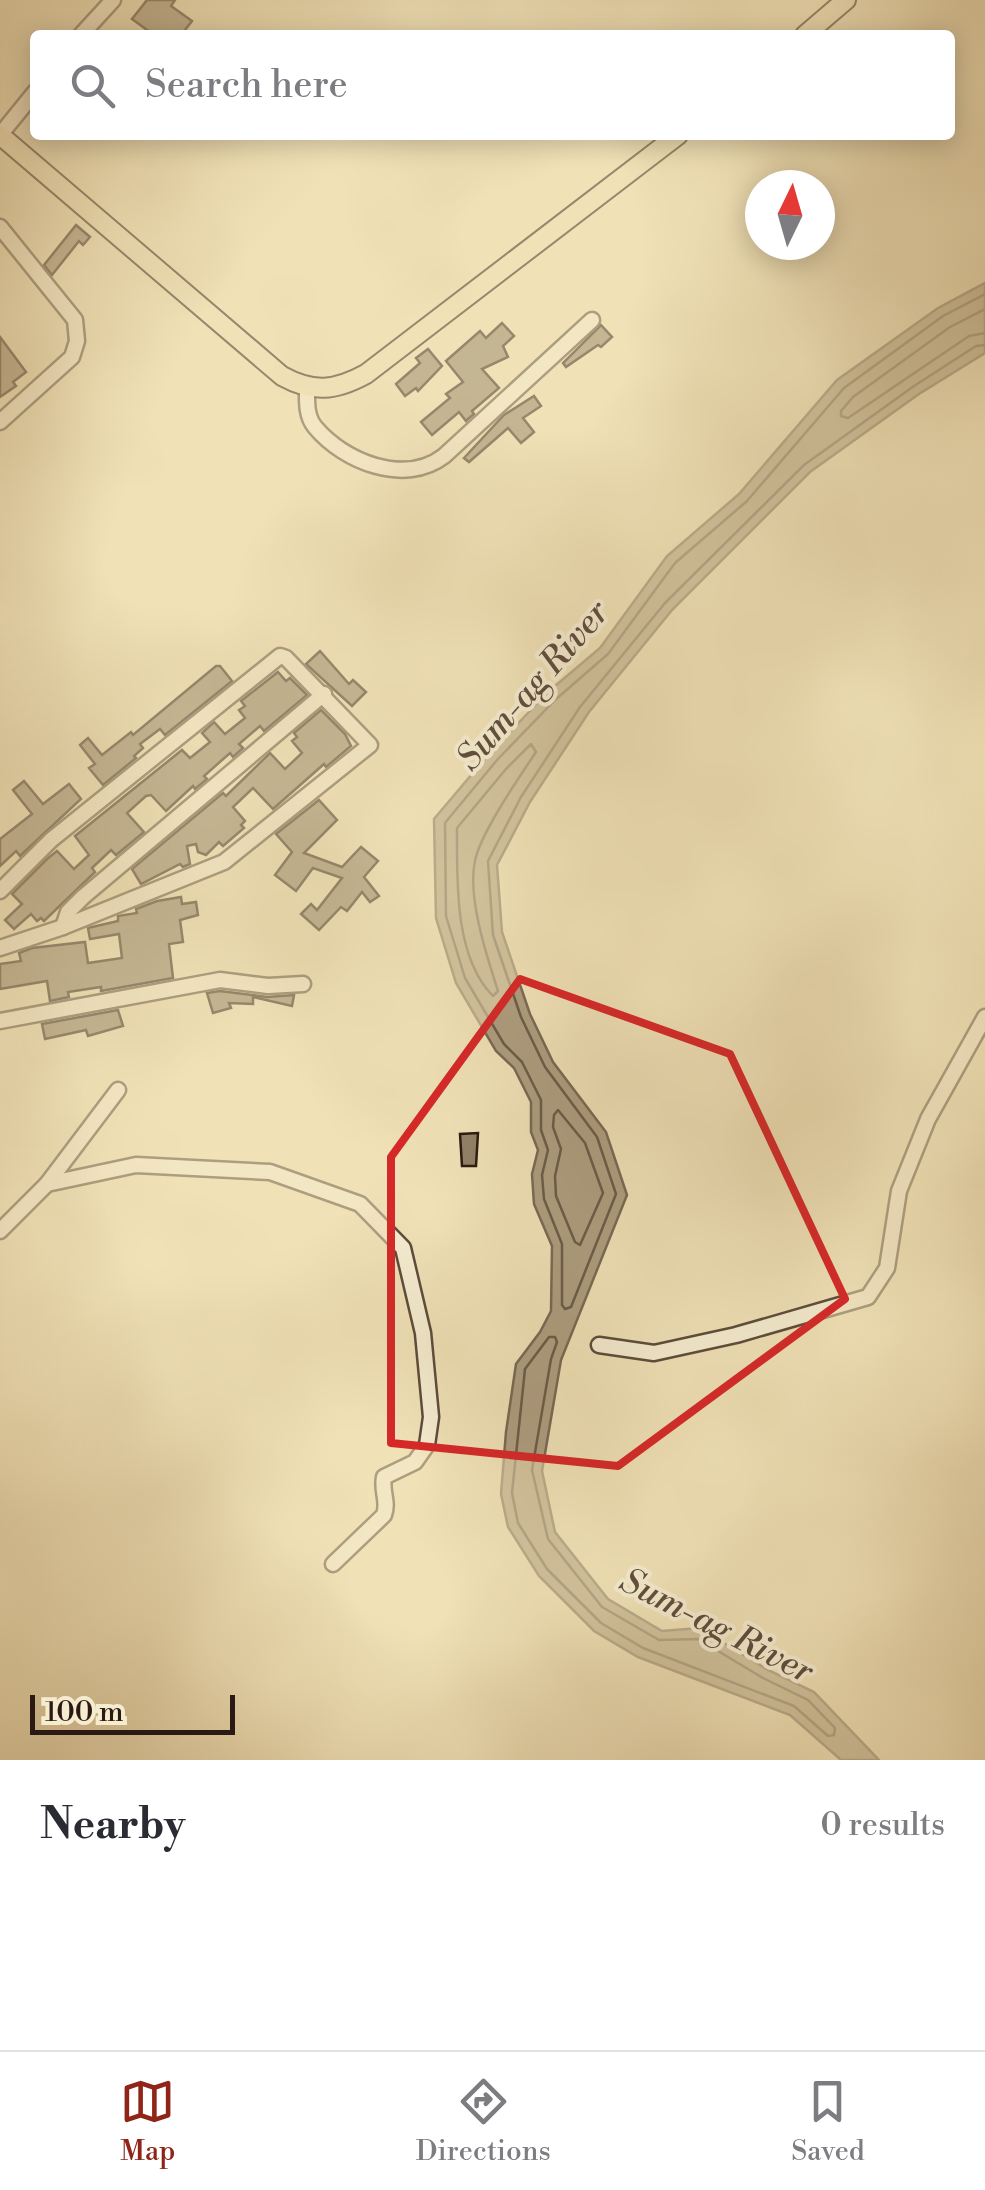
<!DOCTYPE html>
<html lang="en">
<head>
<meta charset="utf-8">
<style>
	:root { --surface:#fff; --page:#f7f7f7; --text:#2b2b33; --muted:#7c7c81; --line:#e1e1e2; --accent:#8f2418 }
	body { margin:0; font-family:"Libre Bodoni",serif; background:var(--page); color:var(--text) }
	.compass { position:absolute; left:745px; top:170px; width:90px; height:90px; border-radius:50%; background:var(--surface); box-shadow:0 5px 25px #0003; rotate:5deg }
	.scale { position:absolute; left:30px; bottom:25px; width:205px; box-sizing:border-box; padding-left:10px; border:5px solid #2b1a13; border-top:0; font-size:28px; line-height:35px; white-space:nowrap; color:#2b1a13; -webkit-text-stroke:8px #f5ecd0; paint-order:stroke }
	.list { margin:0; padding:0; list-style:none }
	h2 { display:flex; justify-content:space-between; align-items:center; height:130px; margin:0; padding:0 40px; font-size:42px }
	h2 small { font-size:32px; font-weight:400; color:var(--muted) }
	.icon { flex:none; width:55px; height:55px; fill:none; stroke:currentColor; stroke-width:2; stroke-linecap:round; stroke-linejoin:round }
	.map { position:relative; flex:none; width:985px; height:1760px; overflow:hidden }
	.search { position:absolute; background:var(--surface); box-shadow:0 5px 25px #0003; left:30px; right:30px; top:30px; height:110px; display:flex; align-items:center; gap:25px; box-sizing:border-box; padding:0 35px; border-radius:10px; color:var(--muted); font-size:38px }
	.sheet { height:290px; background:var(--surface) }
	nav { display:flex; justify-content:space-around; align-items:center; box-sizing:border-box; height:140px; border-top:2px solid var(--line); background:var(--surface); font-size:28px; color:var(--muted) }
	nav a { display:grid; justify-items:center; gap:5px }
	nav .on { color:var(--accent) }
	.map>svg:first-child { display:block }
	.water { fill:#ad9d7f; stroke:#796954; stroke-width:2.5 }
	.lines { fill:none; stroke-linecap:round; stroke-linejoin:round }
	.shore { stroke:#6c5c49; stroke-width:2.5 }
	.building { fill:#918168; stroke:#2b1a13; stroke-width:2.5 }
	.minor-casing { stroke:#5c4c3c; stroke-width:19 }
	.major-casing { stroke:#2b1a13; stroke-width:22 }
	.minor { stroke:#f5ecd0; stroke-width:14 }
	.major { stroke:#f0e1b7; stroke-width:18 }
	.marked { fill:none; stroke:#d62828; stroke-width:8; stroke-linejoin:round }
	.labels { text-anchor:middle; stroke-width:8; stroke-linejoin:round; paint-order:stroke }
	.water-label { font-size:35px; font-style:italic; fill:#5f4e3e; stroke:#f5ecd0 }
</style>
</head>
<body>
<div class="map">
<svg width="985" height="1760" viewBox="0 0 985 1760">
	<rect width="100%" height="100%" fill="#f0e1b7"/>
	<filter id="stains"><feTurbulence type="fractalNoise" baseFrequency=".002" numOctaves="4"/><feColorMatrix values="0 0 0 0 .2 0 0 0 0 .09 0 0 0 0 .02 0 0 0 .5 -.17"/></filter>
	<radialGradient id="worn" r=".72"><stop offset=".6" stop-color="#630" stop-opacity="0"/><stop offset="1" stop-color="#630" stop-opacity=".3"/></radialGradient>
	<!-- water -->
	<polygon class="water" points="985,283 985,353 919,394 810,472 672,610 589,712 530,802 497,865 502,932 530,1014 553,1062 606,1132 627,1195 561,1360 542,1471 555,1532 608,1599 662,1631 699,1628 768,1670 814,1692 879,1760 841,1760 790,1715 638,1657 594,1631 539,1576 508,1527 501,1494 506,1432 516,1364 540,1332 551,1311 552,1246 534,1204 532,1174 538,1150 531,1132 531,1102 514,1068 496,1051 456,983 436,918 434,819 489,754 548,692 600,648 667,556 739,494 837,380 938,308"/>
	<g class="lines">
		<!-- shore -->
		<g class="shore">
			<polyline points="985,294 943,316 844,388 747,501 675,563 608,654 555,700 497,760 445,823 446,916 465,978 504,1044 522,1062 541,1100 541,1130 548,1150 542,1175 544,1199 562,1244 562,1305 565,1309 571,1307 616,1194 597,1137 545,1067 521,1017 493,935 488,861 521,797 580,707 665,603 804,465 914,386 976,346 985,345"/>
			<polyline points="985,309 950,327 853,397 841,411 841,416 848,418 969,336 985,333"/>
			<path d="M531,744L536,752C520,776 480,834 475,861C467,897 487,957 498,991L493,996C454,957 457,880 457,828L506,769Z"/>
			<polygon points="558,1110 585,1143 603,1193 580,1245 575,1242 556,1196 555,1176 561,1149 553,1127 554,1115"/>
			<polygon points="549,1337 555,1337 557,1342 551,1359 532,1470 548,1539 602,1607 659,1640 698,1639 763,1678 808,1700 835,1728 834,1735 828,1736 794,1706 643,1648 601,1623 547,1569 518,1523 512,1493 525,1369"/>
		</g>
	</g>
	<!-- building -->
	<g class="building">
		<polygon points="147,0 175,0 171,6 192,21 181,35 154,35 132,19"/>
		<polygon points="76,225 90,237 83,245 79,241 52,275 44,265"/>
		<polygon points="502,323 514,336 503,346 508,357 482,369 499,388 472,411 474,414 468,419 466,421 459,412 432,435 421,422 450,398 446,394 463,382 446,361 480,331 486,338"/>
		<polygon points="601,325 612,337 601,347 598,345 566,367 563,363"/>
		<polygon points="0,337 26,372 13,382 16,386 0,397"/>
		<polygon points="428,349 442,366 418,391 416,388 405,396 396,384 420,363 416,358"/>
		<polygon points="534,396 541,406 523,418 534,432 521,443 508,428 469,462 464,458 504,415"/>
		<polygon points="320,651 349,684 353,680 366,692 352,706 306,664"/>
		<polygon points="216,666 220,666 232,681 165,735 160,729 140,744 143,748 134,756 136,758 103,785 89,768 95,764 80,745 88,738 102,755 131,732 133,735"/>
		<polygon points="278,672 286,681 290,678 307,695 264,731 260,726 239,744 243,748 233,757 230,753 204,776 207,779 195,789 193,786 166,811 151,795 146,796 127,813 144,832 116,855 111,850 92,868 95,872 44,921 41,918 37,921 31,914 14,929 5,920 22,904 12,894 47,859 57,851 74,869 89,855 75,836 182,750 190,758 210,742 202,733 214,722 225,734 245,718 239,710 245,706 241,701"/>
		<polygon points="321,710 345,734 351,746 326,767 324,764 273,809 253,788 233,807 245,821 241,825 244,828 223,846 219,842 206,855 198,852 196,844 187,846 190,864 183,867 180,864 141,884 132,869 223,793 226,796 270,753 285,769 302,753 292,741 297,737 294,733"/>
		<polygon points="24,781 43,804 69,784 81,799 20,856 16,851 0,866 0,839 32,814 13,790"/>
		<polygon points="319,800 337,820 304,853 342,867 361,847 378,861 364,877 379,896 370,902 362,892 347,911 341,907 319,930 301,914 311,904 317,910 342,878 313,868 296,891 275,875 292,852 276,834"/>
		<polygon points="181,897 182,904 196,902 198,915 180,920 183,942 169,944 173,978 101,991 101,987 68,992 69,997 50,1001 47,981 0,989 0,964 21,961 19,953 32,948 85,942 88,963 122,958 119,934 90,939 88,928 118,921 118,916 137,913 136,909 157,901"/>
		<polygon points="220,991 267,997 294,995 292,1006 253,997 253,1004 229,1003 231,1008 213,1013 207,993"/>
		<polygon points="118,1010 123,1026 88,1036 86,1030 45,1039 42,1024"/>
		<polygon points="478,1133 476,1166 462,1166 460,1134"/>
	</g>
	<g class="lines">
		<defs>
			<g id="minor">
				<polyline points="81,35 113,0"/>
				<polyline points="0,135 35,92"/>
				<polyline points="0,227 75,320 77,341 72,357 0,422"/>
				<path d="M307,389C307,402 306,416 315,427C344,462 405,486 444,456L592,320"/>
				<polyline points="0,891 51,840 280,656 286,658 370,745 224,862 63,927 0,948"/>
				<polyline points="63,927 68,912 83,897 324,694"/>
				<polyline points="0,1021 220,980 268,986 303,984"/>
				<polyline points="47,1184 118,1090"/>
				<path d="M0,1231L47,1184L136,1165L270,1172L360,1204L403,1248L423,1333L431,1417L427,1445L415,1462L384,1477C381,1492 389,1501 384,1515L333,1564"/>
				<polyline points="599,1345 654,1353 736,1335 868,1297 887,1268 899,1191 928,1119 985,1017"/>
			</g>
			<g id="major">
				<polyline points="805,35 846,0"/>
				<path d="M0,135L282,376C313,393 335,391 366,374L678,135"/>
			</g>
		</defs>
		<!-- minor casing -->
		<use href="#minor" class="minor-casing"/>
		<!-- major casing -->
		<use href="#major" class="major-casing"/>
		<!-- minor -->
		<use href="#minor" class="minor"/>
		<!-- major -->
		<use href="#major" class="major"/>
	</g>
	<!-- marked area -->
	<path d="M0 0H985V1760H0ZM520,979L730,1054L845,1299L618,1466L391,1443V1157Z" fill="#f0e1b7" fill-opacity=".55" fill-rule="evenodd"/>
	<path class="marked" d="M520,979L730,1054L845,1299L618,1466L391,1443V1157Z"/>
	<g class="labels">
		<!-- water labels -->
		<g class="water-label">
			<text transform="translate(532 685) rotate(-49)" y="12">Sum-ag River</text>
			<text transform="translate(717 1625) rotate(27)" y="12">Sum-ag River</text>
		</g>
	</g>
	<rect width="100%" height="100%" filter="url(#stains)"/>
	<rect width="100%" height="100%" fill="url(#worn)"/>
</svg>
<svg class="compass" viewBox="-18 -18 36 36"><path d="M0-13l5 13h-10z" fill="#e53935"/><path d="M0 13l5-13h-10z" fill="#7c7c81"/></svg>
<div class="scale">100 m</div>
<div class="search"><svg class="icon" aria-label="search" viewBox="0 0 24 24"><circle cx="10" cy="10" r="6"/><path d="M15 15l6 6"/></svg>Search here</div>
</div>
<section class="sheet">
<h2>Nearby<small>0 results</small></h2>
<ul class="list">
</ul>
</section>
<nav>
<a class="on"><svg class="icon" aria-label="map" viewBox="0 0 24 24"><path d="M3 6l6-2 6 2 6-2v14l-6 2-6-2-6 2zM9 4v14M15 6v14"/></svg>Map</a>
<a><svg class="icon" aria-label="directions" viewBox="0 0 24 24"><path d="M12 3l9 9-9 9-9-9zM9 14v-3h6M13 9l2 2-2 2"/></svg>Directions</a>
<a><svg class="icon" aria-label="saved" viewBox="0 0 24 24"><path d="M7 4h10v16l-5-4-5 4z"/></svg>Saved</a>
</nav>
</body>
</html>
